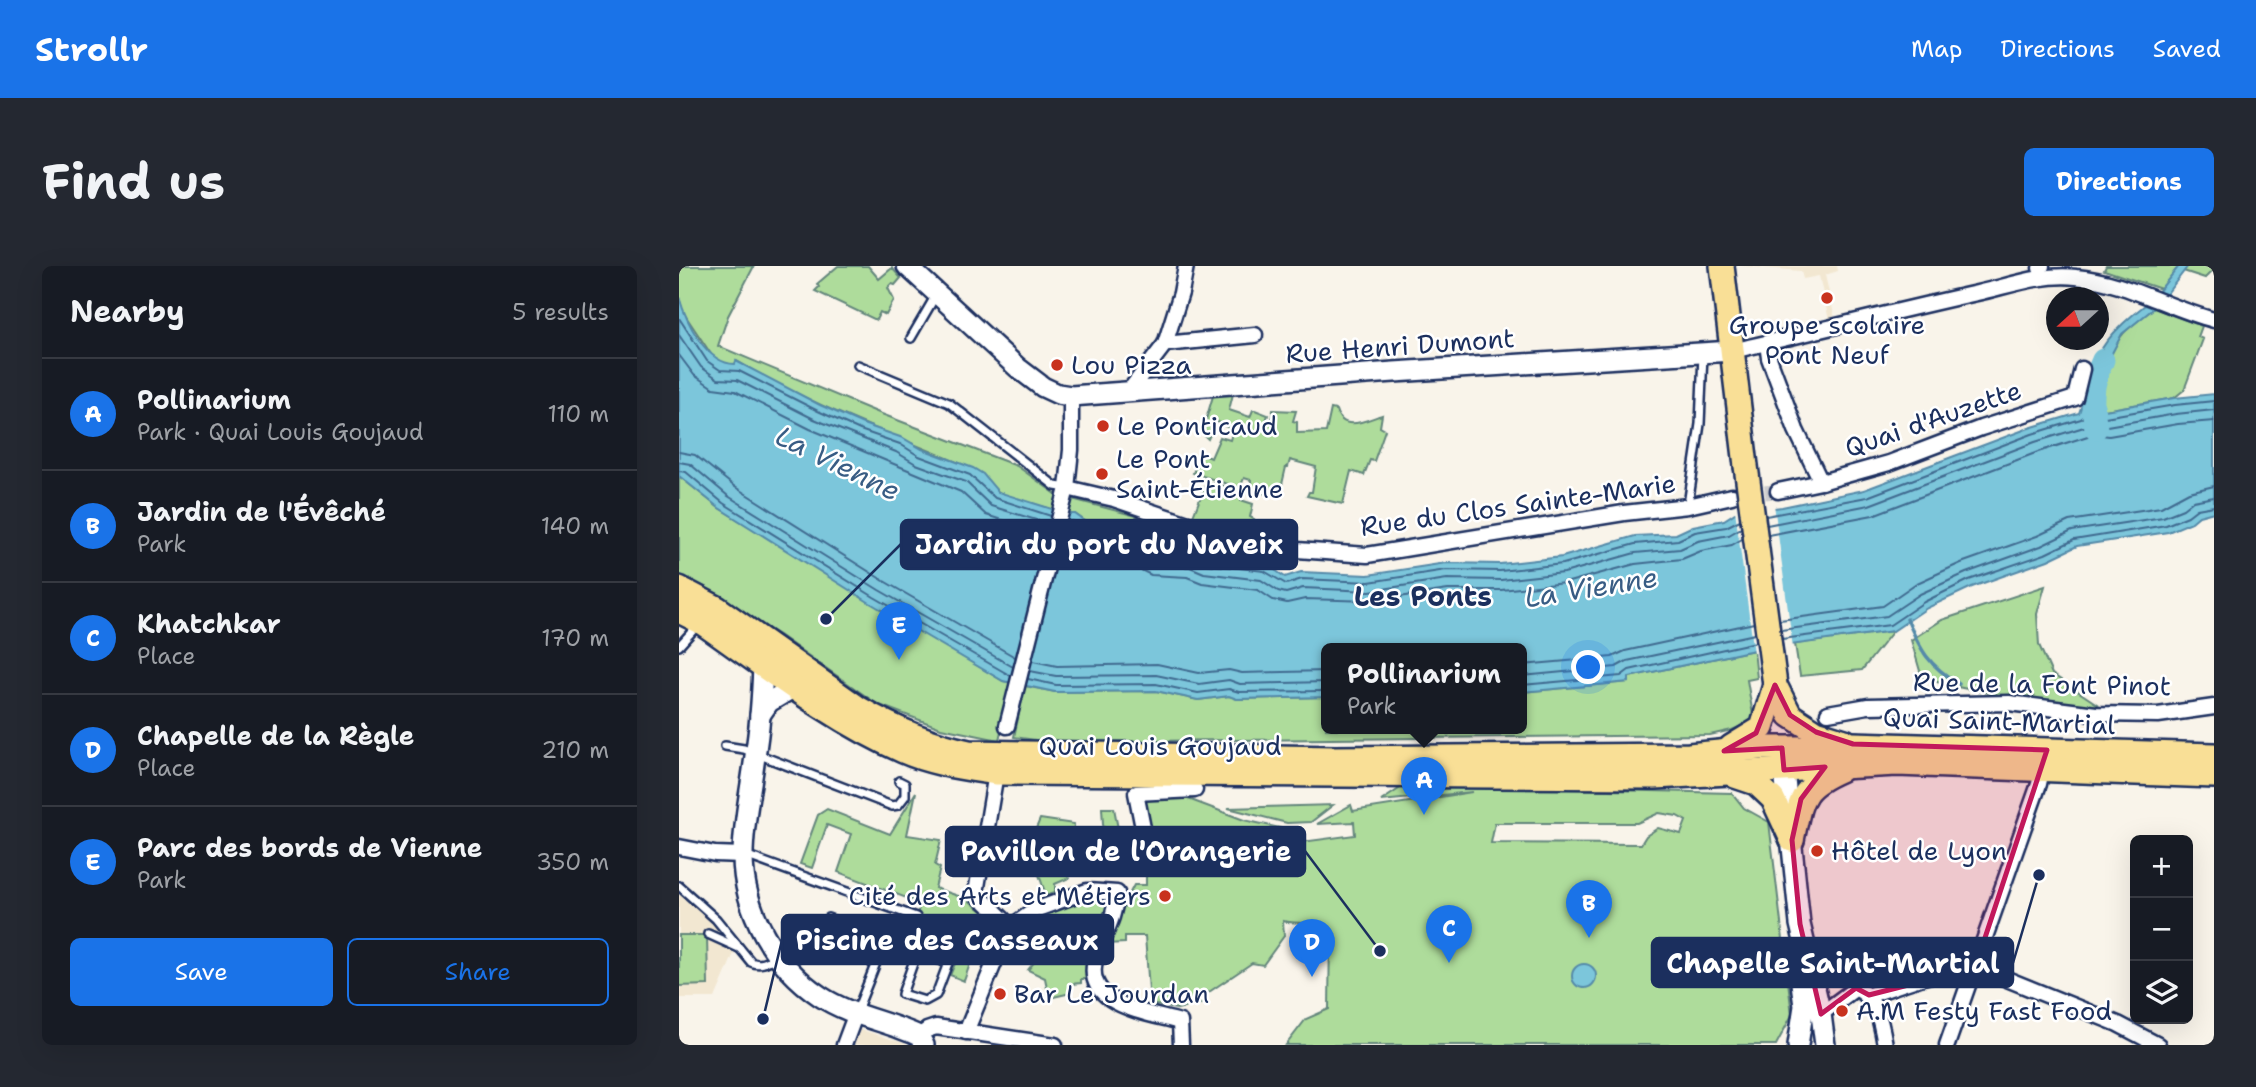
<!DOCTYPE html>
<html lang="en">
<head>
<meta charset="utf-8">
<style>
	:root { --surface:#171b24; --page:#242831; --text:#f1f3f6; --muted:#9ea1a6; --line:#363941; --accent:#1a73e8 }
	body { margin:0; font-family:"Shantell Sans",sans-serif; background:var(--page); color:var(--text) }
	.controls { position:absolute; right:21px; bottom:21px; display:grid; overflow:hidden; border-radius:10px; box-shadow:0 7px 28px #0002 }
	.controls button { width:63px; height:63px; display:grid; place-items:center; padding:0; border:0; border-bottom:2px solid var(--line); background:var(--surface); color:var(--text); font:35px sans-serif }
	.compass { position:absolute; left:1367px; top:21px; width:63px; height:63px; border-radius:50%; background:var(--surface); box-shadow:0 7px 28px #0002; rotate:249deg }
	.you { position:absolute; left:910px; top:402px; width:24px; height:24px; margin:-18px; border:5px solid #fff; border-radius:50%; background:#1a73e8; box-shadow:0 0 0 10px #1a73e833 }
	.badge { display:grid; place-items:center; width:46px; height:46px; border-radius:50%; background:var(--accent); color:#fff; font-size:23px; font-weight:700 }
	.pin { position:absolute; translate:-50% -58px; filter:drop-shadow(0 2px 4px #0008) }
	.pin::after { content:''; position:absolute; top:37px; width:24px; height:21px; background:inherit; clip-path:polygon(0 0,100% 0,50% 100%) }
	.popup { position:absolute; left:642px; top:377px; width:206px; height:91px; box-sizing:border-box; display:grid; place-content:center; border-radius:10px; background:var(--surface); filter:drop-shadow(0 2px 5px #0005); font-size:23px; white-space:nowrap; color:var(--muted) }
	.popup b { font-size:26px; color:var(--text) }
	.popup::after { content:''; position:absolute; left:50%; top:100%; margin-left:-14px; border:14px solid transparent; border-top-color:var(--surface) }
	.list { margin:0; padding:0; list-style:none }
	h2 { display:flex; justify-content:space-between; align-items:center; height:91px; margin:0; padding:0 28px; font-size:30px }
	h2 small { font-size:23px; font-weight:400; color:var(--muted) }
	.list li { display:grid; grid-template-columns:46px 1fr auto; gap:21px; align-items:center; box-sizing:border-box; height:112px; padding:0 28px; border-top:2px solid var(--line) }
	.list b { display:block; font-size:26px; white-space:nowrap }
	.list p { margin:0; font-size:23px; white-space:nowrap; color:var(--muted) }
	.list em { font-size:23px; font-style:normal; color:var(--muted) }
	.actions { display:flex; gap:14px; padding:21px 28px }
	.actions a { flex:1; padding:16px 0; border:2px solid var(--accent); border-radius:10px; text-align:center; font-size:24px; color:var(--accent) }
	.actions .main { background:var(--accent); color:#fff }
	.icon { flex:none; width:38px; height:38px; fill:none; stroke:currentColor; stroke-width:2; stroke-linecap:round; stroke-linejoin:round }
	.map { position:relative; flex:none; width:1535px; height:779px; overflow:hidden; border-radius:10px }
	header { display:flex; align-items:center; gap:42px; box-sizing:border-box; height:98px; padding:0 35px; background:var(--accent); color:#fff }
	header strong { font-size:33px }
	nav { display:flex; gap:38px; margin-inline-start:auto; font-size:24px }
	.intro { display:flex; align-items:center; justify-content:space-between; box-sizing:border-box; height:168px; padding:0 42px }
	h1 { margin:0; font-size:49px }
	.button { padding:18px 32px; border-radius:10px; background:var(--accent); color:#fff; font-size:24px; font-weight:700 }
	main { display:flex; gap:42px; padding:0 42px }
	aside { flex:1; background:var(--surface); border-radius:10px; box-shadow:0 7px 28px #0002 }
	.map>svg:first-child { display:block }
	.built { fill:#f2e7d1 }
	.green { fill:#aedc9b; stroke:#64867c; stroke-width:2; fill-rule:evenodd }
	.water { fill:#7bc6db; stroke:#558aa9; stroke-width:2 }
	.pier { fill:#f9f4ea }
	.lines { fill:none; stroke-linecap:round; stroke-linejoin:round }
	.shore { stroke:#416b90; stroke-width:2 }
	.stream { stroke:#558aa9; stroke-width:3.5 }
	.river { stroke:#7bc6db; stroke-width:23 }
	.street-tunnel { stroke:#cdcdce; stroke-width:14; stroke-dasharray:14 7; stroke-linecap:butt }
	.lane-casing { stroke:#1b2f5e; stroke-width:12 }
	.street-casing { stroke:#1b2f5e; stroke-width:19 }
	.secondary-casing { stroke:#1b2f5e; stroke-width:24 }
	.primary-casing { stroke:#1b2f5e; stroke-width:28 }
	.lane { stroke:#fff; stroke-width:7 }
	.street { stroke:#fff; stroke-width:14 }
	.secondary { stroke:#fff; stroke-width:19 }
	.primary { stroke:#f9df96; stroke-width:23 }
	.primary-bridge-casing { stroke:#1b2f5e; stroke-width:28; stroke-linecap:butt }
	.primary-bridge { stroke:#f9df96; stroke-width:23 }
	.marked { fill:#c2185b; fill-opacity:0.2; stroke:#c2185b; stroke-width:5; stroke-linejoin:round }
	.poi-dot { fill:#c8321e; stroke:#fff; stroke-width:2.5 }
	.labels { text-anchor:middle; stroke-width:5; stroke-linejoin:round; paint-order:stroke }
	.poi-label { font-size:26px; fill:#1b2f5e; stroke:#fff; text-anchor:start }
	.street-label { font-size:26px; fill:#1b2f5e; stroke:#fff }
	.water-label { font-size:28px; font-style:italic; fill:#385c84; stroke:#fff }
	.neighbourhood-label { font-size:28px; font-weight:bold; fill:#1b2f5e; stroke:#fff }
	.leader { fill:none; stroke:#1b2f5e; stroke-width:2.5 }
	.callout-dot { fill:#1b2f5e; stroke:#fff; stroke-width:2.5 }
	.callout { fill:#1b2f5e; stroke:#1b2f5e; stroke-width:2.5 }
	.callout-label { font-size:28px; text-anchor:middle; font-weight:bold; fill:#fff }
</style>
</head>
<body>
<header>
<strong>Strollr</strong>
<nav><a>Map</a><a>Directions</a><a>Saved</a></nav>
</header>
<div class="intro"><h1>Find us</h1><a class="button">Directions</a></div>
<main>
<aside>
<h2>Nearby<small>5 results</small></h2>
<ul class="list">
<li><span class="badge">A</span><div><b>Pollinarium</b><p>Park · Quai Louis Goujaud</p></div><em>110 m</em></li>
<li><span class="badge">B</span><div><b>Jardin de l'Évêché</b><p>Park</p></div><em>140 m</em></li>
<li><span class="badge">C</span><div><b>Khatchkar</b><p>Place</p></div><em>170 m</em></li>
<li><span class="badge">D</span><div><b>Chapelle de la Règle</b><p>Place</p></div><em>210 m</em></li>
<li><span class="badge">E</span><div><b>Parc des bords de Vienne</b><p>Park</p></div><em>350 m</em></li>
</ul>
<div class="actions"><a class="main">Save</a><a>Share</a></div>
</aside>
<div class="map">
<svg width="1535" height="779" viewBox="0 0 1535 779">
	<rect width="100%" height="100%" fill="#f9f4ea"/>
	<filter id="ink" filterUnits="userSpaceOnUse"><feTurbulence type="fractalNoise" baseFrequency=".0143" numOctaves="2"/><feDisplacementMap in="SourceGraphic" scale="14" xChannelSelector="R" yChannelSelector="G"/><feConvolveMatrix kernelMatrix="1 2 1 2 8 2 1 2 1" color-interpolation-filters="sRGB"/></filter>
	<g filter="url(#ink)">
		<!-- built -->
		<g class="built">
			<polygon points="1061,0 1158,0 1159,5 1146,9 1156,53 1150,54 1140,10 1124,13 1122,5"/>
			<polygon points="0,628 33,655 45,671 42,678 56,685 36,732 0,732"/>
			<polygon points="180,763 227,778 227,779 174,779"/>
		</g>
		<!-- green -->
		<g class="green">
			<path d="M0,0H75L49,50L39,80L200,147L338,200L381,231L376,244C359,238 336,235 320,226C309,220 305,207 292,202C213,168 132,140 58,95L56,98H45L34,91L4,46L0,31Z"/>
			<polygon points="159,0 189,0 200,13 213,2 222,12 216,19 213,18 209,22 215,34 207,49 201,46 197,54 136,25 140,21 138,18"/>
			<polygon points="1427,0 1535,0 1535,3 1526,12 1498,3 1482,23 1425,4"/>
			<path d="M1475,42L1523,60L1519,71L1524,73L1505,124L1495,132L1426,144C1407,130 1431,82 1444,68C1452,58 1465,50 1475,42Z"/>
			<path d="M554,128L550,144L571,151L574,144H576L589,149L587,155L592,157L594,144L617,145L614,155L618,156V167L647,166L652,143L657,144C664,168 689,153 703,149L701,161L706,164L695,195L691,194L685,209L672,205L664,238L628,230L630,226H633L637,201L611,194L609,201H607L601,227L590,225L588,228L571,224L572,214L565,212L561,222L514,207L522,188L532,192L541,171L551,174L554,164L537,155L529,173L523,167L534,130Z"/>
			<polygon points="0,210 40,242 324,415 333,417 320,474 262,462 198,438 100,369 0,308"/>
			<polygon points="532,217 565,225 562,234 574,238 571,251 575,253 570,270 513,253 526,220 531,221"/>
			<polygon points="393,233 480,256 483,265 592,294 587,298 528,291 515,285 480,283 421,258 410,258 396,248 389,248"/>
			<path d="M1366,320L1358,348L1360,379L1373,408L1424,442C1363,435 1302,429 1243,412L1232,374L1263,354Z"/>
			<polygon points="1214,365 1183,404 1121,410 1116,378"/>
			<polygon points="1075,384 1078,412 1068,414 1075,455 1053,464 1031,469 371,476 335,471 346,420 376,426 477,425 519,434 550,430 558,433 647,431 647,463 843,463 843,426 949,416 950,411"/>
			<path d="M726,519L1053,527L1065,542L1090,556L1113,749L1097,779H607L627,753L650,743L651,666C640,653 619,659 604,655L605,670L584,699L573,697L527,728L525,737L498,743L471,738L466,670H446V677L427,678L443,642L455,619H467V603L601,589L600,579L676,569L675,556L638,558L672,539L674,545L793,526L702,535ZM980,547L998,550L1007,555L1002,568L979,562L967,570L962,578L812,577L816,557H958Z"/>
			<polygon points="237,526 228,569 262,574 256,599 261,602 256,622 288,633 308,649 285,715 271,709 285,677 236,658 241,637 159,606 172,568 148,559 133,602 121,598 139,549 148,543 211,568"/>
			<polygon points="504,531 565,554 605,563 502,590 472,594 462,534"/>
			<polygon points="654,539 632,556 608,557 549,542"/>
			<polygon points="435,542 441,573 425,573 423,542"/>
			<polygon points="361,553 395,558 393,603 387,603 390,612 376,618 376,626 367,629 359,606 362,604 360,596 346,599 344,593"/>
			<polygon points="403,630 429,632 426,653 408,689 410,713 402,713 402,717 392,718 392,727 370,732 366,712 349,704 356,695 353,693 370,675 348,654"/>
			<polygon points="0,669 28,669 29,719 0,720"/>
		</g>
		<!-- water -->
		<g class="water">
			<polygon points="1500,0 1509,0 1486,30 1479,26"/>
			<path d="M0,31C7,55 27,98 56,98L57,95L141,139L184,158L224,172L243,183L294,202L304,208L319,226L389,248H396L410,258L432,260L480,283L515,285L528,291L587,298L606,311L622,306L689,309L767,297L821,298L883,291L956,270L997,268L1014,260L1045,254L1056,247L1103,241L1185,224L1350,162L1400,147L1405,133L1417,131L1421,141L1426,144L1495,132L1535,128V246L1520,250L1513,256L1489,266L1398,280L1369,294L1293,321L1248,342L1214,365L1075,384L950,411V416L843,426V383H647V431L558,433L550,430L519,434L477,425L376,426L324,415L191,337L40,242L0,210Z"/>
			<path d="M1466,39L1475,42L1443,68L1431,91L1419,122L1406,123C1414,85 1436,62 1466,39Z"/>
			<circle cx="905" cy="710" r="12"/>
		</g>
		<!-- pier -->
		<polygon class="pier" points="1095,238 1114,382 1075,387 1056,244"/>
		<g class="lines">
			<!-- shore -->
			<g class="shore">
				<polyline points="0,52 28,95 41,104 60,105 139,145 181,164 221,178 240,190 291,209 316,232 372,250"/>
				<polyline points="0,69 22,101 39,113 58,114 135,153 217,186 237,198 287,216 312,240 370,258"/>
				<polyline points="0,89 15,109 34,122 56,125 131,163 282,226 307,249 367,268"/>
				<polyline points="0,186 16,189 56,221 205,315 336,391"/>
				<polyline points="0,196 11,198 49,230 200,324 334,401"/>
				<polyline points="0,205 7,206 44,237 195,331 332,410"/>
				<polyline points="1087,250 1188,231 1353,168 1402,153 1412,144 1426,151 1496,139 1535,135"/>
				<polyline points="389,255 394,255 408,265 430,267 478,290 513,292 527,298 585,305 607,318 623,313 690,316 767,304 821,305 884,298 956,278 999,274 1016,266 1047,261 1061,254"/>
				<polyline points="1088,259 1190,239 1356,176 1405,161 1413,156 1428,160 1497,148 1535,144"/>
				<polyline points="387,263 406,273 427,275 476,299 511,301 525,307 582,314 599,325 607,327 624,322 691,325 768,313 822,314 885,307 956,287 1001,283 1019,275 1050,269 1062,262"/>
				<polyline points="1089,269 1194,249 1359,186 1415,168 1430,170 1499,158 1535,155"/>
				<polyline points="384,273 403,283 424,285 472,309 508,311 523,317 579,324 594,334 608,337 626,333 692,335 769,324 822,324 886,317 956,298 1003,293 1022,285 1053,279 1063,273"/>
				<polyline points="1101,354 1204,340 1236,318 1282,297 1358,270 1390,255 1482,241 1510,226 1535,220"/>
				<polyline points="1102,364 1208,350 1241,328 1287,307 1362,280 1393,265 1484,251 1504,243 1514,235 1535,231"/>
				<polyline points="1103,373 1211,359 1245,336 1290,314 1366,288 1395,274 1487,259 1509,250 1518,243 1535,240"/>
				<polyline points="354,395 378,400 478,398 520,407 550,404 563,407 647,405"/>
				<polyline points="843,399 933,391 946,385 1075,357"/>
				<polyline points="351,405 377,410 477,409 520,418 550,414 561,418 647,416"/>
				<polyline points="843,410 937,401 948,395 1076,368"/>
				<polyline points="349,413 377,419 477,418 519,427 550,423 560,426 647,425"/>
				<polyline points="843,419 942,410 950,404 1077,376"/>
			</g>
			<!-- stream -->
			<path class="stream" d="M1228,353C1242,385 1249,399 1280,418"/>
			<!-- river -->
			<path class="river" d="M1417,162C1412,135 1412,119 1424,94"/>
			<!-- street-tunnel -->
			<polyline class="street-tunnel" points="1065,229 1099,225"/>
			<defs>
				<g id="lane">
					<polyline points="232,72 257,29"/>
					<polyline points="179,99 270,137 376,220 388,222"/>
					<polyline points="1009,239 1021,158 1024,88"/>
					<polyline points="0,380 19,359"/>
					<polyline points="46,480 65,483 213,540 219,539 226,530 226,518 220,515"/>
					<polyline points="66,589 237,651"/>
					<path d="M0,620L37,653L72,696C82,701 89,695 98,690"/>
					<polyline points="149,652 206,674 177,747"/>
					<polyline points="29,668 60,682"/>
					<polyline points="206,674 269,697 257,729 246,735 223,728 238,686"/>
				</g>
				<g id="street">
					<polyline points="1361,2 1363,0"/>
					<polyline points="1088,77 1090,92 1117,164 1142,216"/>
					<polyline points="486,78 576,69"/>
					<path d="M1053,85C1135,66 1216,45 1298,27C1330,20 1364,7 1397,11C1445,15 1489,42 1535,54"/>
					<polyline points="450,125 486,78 502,27 507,0"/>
					<polyline points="388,222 435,233 524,263 604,283 688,289 945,247 1009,240 1053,230"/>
					<polyline points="1099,225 1142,216 1210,197 1302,162 1396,132 1403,103"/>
					<polyline points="1149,447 1189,440 1330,437 1417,448 1479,449 1535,441"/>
					<polyline points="328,460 388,222 392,184 392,130"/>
					<polyline points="466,572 457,527 516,524"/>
					<polyline points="0,581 36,588 64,589"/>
					<path d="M329,663L356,644L408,625L438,627C435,654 427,664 418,688C399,739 467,746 501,756L502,779"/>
					<path d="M1190,729C1229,717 1271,696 1313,707L1439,758L1479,779"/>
					<path d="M1142,748L1177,722C1199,734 1202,756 1206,779"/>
					<polyline points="287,766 329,663 324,653 297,627 317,507"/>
					<polyline points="240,770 248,764 257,761 376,779"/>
					<polyline points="165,779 177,747"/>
					<polyline points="1268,779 1360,518 1364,499"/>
				</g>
				<g id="secondary">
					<polyline points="228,0 339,102 364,121 379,128 392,130 715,106 1053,85"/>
					<path d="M84,399C83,429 81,460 76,490C72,523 64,557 64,590C64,645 96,700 141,730C171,750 208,755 240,770L245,779"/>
					<polyline points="81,449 90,436 115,421"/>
					<polyline points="1105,504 1121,658 1142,748 1146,779"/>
					<polyline points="1119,779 1125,740 1120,701"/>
				</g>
				<g id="primary">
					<polyline points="1043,0 1067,200"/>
					<path d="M0,322L38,342L179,442C214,462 250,478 290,486L656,492L1010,489L1081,482H1132L1174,478L1535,489"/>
					<path d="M0,345L22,356C87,401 151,453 224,485C253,498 286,502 317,507L976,511L1218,498L1535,510"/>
					<polyline points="1096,419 1111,449 1137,466 1166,475"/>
					<polyline points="1052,481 1083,462 1096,419"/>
					<polyline points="1056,510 1077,517 1094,533 1113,574"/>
					<path d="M1113,574C1122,533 1120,522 1161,504"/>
				</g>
			</defs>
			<!-- lane casing -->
			<use href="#lane" class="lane-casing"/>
			<!-- street casing -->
			<use href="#street" class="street-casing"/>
			<!-- secondary casing -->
			<use href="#secondary" class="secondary-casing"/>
			<!-- primary casing -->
			<use href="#primary" class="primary-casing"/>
			<!-- lane -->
			<use href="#lane" class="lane"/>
			<!-- street -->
			<use href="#street" class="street"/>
			<!-- secondary -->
			<use href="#secondary" class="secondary"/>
			<!-- primary -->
			<use href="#primary" class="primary"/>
			<defs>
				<polyline id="primary-bridge" points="1067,200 1096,419"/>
			</defs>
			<!-- primary-bridge casing -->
			<use href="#primary-bridge" class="primary-bridge-casing"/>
			<!-- primary-bridge -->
			<use href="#primary-bridge" class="primary-bridge"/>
		</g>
	</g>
	<!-- marked area -->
	<path class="marked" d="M1096,419L1111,449L1137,466L1174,478L1368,484L1296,702L1190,729L1177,722L1142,748L1121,658L1113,574L1122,533L1146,501L1105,504L1103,482L1045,485L1077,467Z"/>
	<!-- markers -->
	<g class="poi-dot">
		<circle cx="1148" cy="32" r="7"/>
		<circle cx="378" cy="99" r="7"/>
		<circle cx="424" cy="160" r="7"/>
		<circle cx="423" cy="208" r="7"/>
		<circle cx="1138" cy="585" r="7"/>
		<circle cx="486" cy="630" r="7"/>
		<circle cx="321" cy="728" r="7"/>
		<circle cx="1163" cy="745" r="7"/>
	</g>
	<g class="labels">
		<!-- poi labels -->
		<g class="poi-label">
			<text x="1148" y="68" text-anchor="middle">Groupe scolaire<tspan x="1148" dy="30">Pont Neuf</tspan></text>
			<text x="392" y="108">Lou Pizza</text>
			<text x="438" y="169">Le Ponticaud</text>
			<text x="437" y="202">Le Pont<tspan x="437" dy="30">Saint-Étienne</tspan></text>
			<text x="1152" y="594">Hôtel de Lyon</text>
			<text x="472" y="639" text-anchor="end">Cité des Arts et Métiers</text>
			<text x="335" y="737">Bar Le Jourdan</text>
			<text x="1177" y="754">A.M Festy Fast Food</text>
		</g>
		<!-- street labels -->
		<g class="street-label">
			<text transform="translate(721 80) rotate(-4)" y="9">Rue Henri Dumont</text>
			<text transform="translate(1254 153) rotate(-19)" y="9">Quai d'Auzette</text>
			<text transform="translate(839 239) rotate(-8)" y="9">Rue du Clos Sainte-Marie</text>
			<text transform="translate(1363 418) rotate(1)" y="9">Rue de la Font Pinot</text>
			<text transform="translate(1320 455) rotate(2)" y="9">Quai Saint-Martial</text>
			<text x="481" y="489">Quai Louis Goujaud</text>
		</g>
		<!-- water labels -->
		<g class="water-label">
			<text transform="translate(159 197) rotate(26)" y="10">La Vienne</text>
			<text transform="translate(912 321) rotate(-9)" y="10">La Vienne</text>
		</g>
		<!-- neighbourhood labels -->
		<g class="neighbourhood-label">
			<text x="744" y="340">Les Ponts</text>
		</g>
	</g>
	<!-- callouts -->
	<path class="leader" d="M147 353L222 278M701 685L626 585M84 753L103 674M1360 609L1334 697"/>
	<g class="callout-dot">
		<circle cx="147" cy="353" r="7"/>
		<circle cx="701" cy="685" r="7"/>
		<circle cx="84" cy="753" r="7"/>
		<circle cx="1360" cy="609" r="7"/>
	</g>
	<g class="callout">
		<rect x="222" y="254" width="396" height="49" rx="7"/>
		<rect x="267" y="561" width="359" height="49" rx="7"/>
		<rect x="103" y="649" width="331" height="49" rx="7"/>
		<rect x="973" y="672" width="361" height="49" rx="7"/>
	</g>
	<g class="callout-label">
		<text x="420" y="288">Jardin du port du Naveix</text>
		<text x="447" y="595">Pavillon de l'Orangerie</text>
		<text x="268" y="684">Piscine des Casseaux</text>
		<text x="1154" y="707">Chapelle Saint-Martial</text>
	</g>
</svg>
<div class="controls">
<button>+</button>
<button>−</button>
<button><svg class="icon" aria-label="layers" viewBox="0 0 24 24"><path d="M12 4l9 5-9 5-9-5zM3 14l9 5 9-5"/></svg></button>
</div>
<svg class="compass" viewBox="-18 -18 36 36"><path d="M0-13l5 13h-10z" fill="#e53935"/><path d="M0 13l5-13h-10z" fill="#9ea1a6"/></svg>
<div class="you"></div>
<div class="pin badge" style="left:745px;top:549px">A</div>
<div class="popup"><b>Pollinarium</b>Park</div>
<div class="pin badge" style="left:910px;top:672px">B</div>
<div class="pin badge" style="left:770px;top:697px">C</div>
<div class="pin badge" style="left:633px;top:711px">D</div>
<div class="pin badge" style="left:220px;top:394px">E</div>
</div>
</main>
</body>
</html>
